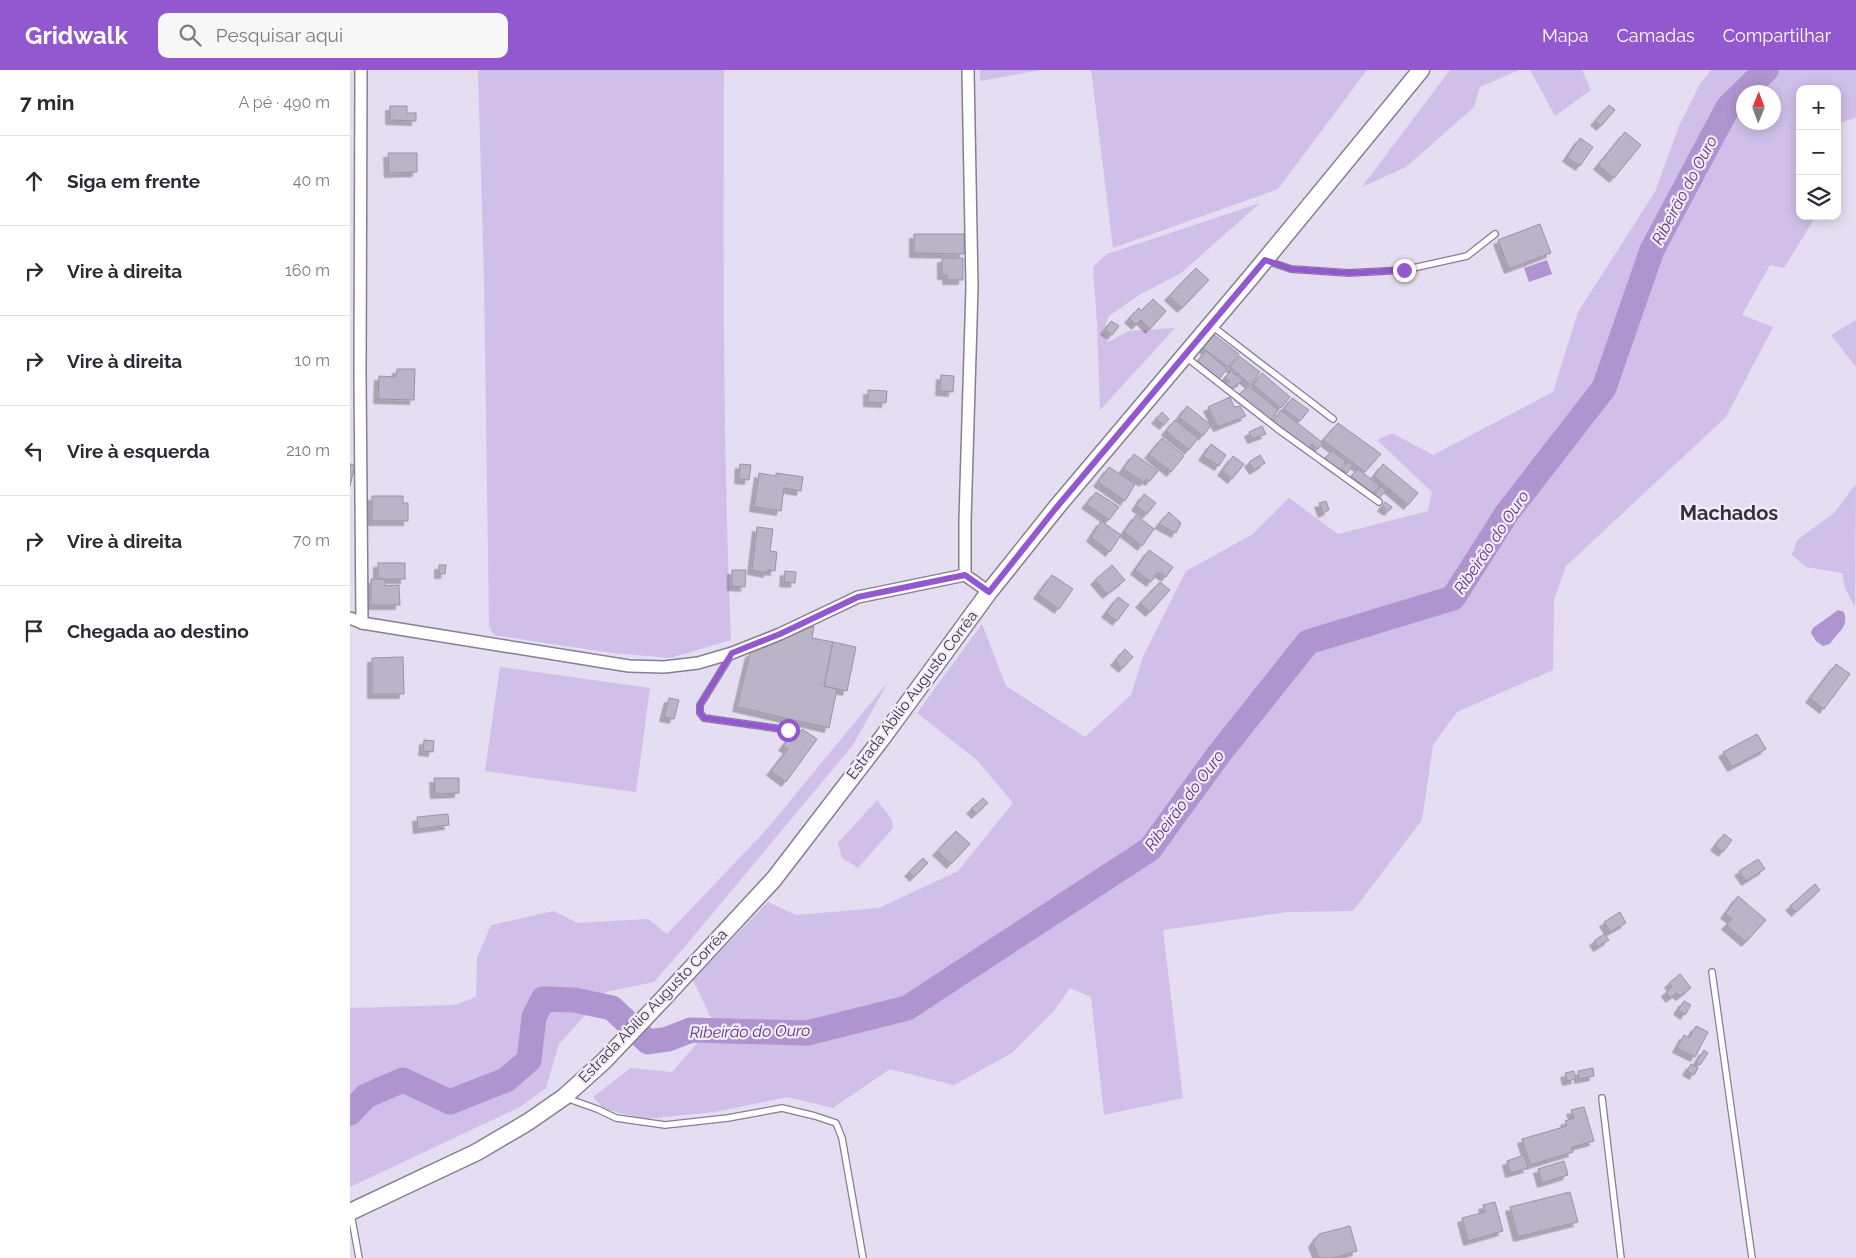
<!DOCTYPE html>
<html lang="pt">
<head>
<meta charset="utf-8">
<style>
	:root { --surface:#fff; --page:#f7f7f7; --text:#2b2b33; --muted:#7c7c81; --line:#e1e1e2; --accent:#9358cf }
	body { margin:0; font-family:Raleway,sans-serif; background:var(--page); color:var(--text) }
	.controls { position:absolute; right:15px; top:15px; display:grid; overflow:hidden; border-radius:10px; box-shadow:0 2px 12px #0003 }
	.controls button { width:45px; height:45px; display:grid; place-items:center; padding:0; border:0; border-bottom:1px solid var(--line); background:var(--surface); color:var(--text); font:25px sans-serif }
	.compass { position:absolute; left:1386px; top:15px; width:45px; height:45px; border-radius:50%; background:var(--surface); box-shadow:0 2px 12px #0003; rotate:1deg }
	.stop { position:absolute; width:15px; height:15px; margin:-11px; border:4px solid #9358cf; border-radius:50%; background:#fff }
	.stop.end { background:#9358cf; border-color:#fff; box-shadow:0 1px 5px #0008 }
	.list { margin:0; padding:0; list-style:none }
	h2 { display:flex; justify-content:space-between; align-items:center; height:65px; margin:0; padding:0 20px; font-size:21px }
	h2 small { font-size:16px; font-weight:400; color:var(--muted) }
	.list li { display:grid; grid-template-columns:32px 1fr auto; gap:15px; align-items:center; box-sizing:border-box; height:90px; padding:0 20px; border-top:1px solid var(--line) }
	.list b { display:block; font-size:19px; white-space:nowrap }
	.list em { font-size:16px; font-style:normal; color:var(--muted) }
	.icon { flex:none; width:28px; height:28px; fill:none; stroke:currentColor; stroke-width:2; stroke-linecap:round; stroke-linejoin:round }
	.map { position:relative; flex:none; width:1506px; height:1188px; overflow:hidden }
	header { display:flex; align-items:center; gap:30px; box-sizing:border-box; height:70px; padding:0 25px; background:var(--accent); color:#fff }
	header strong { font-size:24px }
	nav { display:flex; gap:28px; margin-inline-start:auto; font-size:18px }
	.search { width:350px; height:45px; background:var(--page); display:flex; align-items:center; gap:12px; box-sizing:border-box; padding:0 18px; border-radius:10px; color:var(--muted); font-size:19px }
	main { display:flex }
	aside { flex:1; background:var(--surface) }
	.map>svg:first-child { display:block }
	.green { fill:#d0bfe8; fill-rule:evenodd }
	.water { fill:#af95d0 }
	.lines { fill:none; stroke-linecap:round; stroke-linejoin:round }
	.river { stroke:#af95d0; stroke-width:25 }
	.building { fill:#bbb3c7; stroke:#9a92a5; filter:url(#shadow) }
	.service-casing { stroke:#867e91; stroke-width:8 }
	.minor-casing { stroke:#867e91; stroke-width:14 }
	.secondary-casing { stroke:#867e91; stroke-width:19 }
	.service { stroke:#fff; stroke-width:5.5 }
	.minor { stroke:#fff; stroke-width:11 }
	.secondary { stroke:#fff; stroke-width:16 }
	.route { stroke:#9358cf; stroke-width:6 }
	.labels { text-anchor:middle; stroke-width:4.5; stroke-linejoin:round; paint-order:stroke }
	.street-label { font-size:15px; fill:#36323b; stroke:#f2ebfc }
	.water-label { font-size:16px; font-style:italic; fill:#58367d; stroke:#f2ebfc }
	.district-label { font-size:20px; font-weight:bold; fill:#36323b; stroke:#f2ebfc }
</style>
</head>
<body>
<header>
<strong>Gridwalk</strong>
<div class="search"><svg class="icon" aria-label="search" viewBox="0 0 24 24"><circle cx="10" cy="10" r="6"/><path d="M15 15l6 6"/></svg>Pesquisar aqui</div>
<nav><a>Mapa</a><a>Camadas</a><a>Compartilhar</a></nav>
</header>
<main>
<aside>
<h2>7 min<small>A pé · 490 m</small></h2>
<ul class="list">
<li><svg class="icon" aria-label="ahead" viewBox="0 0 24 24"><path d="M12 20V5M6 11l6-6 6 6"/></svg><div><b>Siga em frente</b></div><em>40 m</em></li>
<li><svg class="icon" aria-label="right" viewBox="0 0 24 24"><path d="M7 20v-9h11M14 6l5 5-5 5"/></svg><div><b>Vire à direita</b></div><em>160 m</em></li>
<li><svg class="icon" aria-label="right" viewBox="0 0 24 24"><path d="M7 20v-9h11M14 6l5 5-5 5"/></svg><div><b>Vire à direita</b></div><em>10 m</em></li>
<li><svg class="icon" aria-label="left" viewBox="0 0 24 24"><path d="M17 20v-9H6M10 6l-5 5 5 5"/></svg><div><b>Vire à esquerda</b></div><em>210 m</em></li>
<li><svg class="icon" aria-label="right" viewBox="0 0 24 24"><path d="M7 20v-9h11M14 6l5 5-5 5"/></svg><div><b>Vire à direita</b></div><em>70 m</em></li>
<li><svg class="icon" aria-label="arrive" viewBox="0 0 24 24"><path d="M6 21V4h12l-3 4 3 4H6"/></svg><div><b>Chegada ao destino</b></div></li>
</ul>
</aside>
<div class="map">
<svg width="1506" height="1188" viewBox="0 0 1506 1188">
	<defs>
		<filter id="shadow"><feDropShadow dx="-4.5" dy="4.5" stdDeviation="0" flood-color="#0004"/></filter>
	</defs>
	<rect width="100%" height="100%" fill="#e5ddf2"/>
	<!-- green -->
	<g class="green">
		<path d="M128,0H374C373,190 373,380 381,570L320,588L262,583L144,565L139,556L134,210Z"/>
		<polygon points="630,0 691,0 630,11"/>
		<polygon points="741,0 1017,0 928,119 763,178"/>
		<polygon points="1100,0 1169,0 1130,17 1124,37 1056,97 1012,117"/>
		<polygon points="1180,0 1232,0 1241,20 1205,46"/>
		<path d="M1361,0H1506V48L1487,53V19H1450V146H1466L1434,198L1420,195L1392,245L1423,257L1376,347L1216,496L1204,530L1203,600L1107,642L1083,675L1072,750L1003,841L938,842L813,860L833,1028L754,1045L741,927L720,918L704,941L662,983L604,1015L540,999L483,1038L437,1027L365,1042L295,1049L254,1039L243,1027L281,998L322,1002L364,954L343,910L418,832L446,845L529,838L608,801L663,733L627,690L567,643L632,554L656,616L735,667L781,625L793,587L836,501L903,464L939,428L988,464L1078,441L1082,422L1027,370L1042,363L1083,385L1203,322L1228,242L1305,122L1329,56L1350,14ZM1394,22H1424V52H1394Z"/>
		<polygon points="910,133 831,203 789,225 759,246 752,262 758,272 779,261 825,258 750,340 747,254 743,197 757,184"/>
		<polygon points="1506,250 1506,297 1481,265"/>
		<polygon points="1505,415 1506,416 1505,537 1495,518 1492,503 1456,497 1442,485 1447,470 1484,443"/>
		<polygon points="150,597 300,618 286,722 135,701"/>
		<polygon points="538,612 503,675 337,874 304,912 256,922 209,974 196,1018 170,1037 0,1117 0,938 105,935 126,927 127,888 141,855 203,841 228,853 298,849 317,864 417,759"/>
		<polygon points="527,730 542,750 543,758 508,798 492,788 488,773"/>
	</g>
	<!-- water -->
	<g class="water">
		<polygon points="1197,190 1202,204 1179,212 1174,198"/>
		<path d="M1488,540L1494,542C1499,558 1488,561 1480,574L1473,576L1466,571L1461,563L1463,558Z"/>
	</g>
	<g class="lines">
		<!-- river -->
		<polyline class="river" points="0,1043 16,1026 53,1010 100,1032 156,1010 179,990 184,947 193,929 224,930 262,938 298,972 318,969 341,960 457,963 557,938 800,779 869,684 958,572 1103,528 1157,443 1254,318 1302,180 1378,37 1416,0"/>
	</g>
	<!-- building -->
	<g class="building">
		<polygon points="1259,35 1265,40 1251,56 1245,51"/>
		<polygon points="40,36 57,36 57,43 66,43 66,51 40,50"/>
		<polygon points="1275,62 1291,75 1264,108 1248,95"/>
		<polygon points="1230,68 1243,77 1230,96 1217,87"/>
		<polygon points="38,83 67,83 67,102 39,103"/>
		<polygon points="1190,154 1201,183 1159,199 1148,170"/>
		<polygon points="564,164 614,164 614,184 564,183"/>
		<polygon points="592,188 613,188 613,210 597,210 597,205 592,205"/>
		<polygon points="846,198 859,210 832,238 819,226"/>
		<polygon points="803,229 816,241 800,259 791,250 786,255 779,248 789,238 791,241"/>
		<polygon points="761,251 769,256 762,265 755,260"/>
		<polygon points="863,264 889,284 878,297 852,277"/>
		<polygon points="856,281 877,299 869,309 848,291"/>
		<polygon points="889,286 910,302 901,315 880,297"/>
		<polygon points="47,299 65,299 64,330 28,329 29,306 46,307"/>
		<polygon points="881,301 893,311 881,318 875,313 880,311 875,307"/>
		<polygon points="912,303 940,327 931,338 903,315"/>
		<polygon points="591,305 604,306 603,322 590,321"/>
		<polygon points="899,316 928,340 921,350 888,325"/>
		<polygon points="518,320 537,321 536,333 518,332"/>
		<polygon points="880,327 884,337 890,336 896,346 868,357 858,337"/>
		<polygon points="942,328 959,340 950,351 934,339"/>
		<polygon points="837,336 861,355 853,366 829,347"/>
		<polygon points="931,340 973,373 968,379 962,374 959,378 923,351"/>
		<polygon points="812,342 819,349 814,355 806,349"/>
		<polygon points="825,350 848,368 839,380 816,361"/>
		<polygon points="988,353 1031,384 1015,402 973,370"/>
		<polygon points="912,356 916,364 902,369 899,362"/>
		<polygon points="812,368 834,386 821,402 799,384"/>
		<polygon points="861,374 876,385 869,396 853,386"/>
		<polygon points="982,381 996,391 989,400 974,389"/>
		<polygon points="784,384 808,401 800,411 796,409 794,412 773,399"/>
		<polygon points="910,385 915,393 904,400 899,392"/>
		<polygon points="883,386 894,394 882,409 872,401"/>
		<polygon points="998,392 1003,395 997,403 992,399"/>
		<polygon points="0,394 5,395 0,416"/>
		<polygon points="390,394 401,395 399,410 389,409"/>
		<polygon points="1033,394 1068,423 1058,435 1024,406"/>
		<polygon points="759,397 785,414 775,431 748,412"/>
		<polygon points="1008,399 1030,416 1023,423 1001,406"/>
		<polygon points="409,403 426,406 426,403 453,407 451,421 434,418 431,441 404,437"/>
		<polygon points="1031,416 1036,421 1029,428 1025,424"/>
		<polygon points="746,422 769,437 759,450 736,434"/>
		<polygon points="794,424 806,433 797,444 786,436"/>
		<polygon points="22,426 53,426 53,433 58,433 58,451 22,451"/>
		<polygon points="976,431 979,440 973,443 969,433"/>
		<polygon points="1035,432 1042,437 1039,441 1032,437"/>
		<polygon points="819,442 831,453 826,463 809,454"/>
		<polygon points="786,445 804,459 792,476 774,462"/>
		<polygon points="751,451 771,465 760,482 741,467"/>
		<polygon points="407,457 423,459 420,481 427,482 425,501 418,500 418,503 402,500"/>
		<polygon points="799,480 823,497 816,507 808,502 801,512 785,500"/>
		<rect x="28" y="493" width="27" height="16"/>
		<polygon points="89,495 96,495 95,504 89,504"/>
		<polygon points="762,495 775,510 757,524 745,510"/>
		<polygon points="382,500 396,500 395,517 382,516"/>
		<polygon points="435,501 446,502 445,513 434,512"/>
		<polygon points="702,505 723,519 709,539 688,524"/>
		<polygon points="21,509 35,509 35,516 49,515 50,535 21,535"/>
		<polygon points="810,512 820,520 800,542 790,533"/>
		<polygon points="768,527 779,535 767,551 756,543"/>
		<polygon points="464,556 462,568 483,572 474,616 487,619 479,658 387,637 400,583"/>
		<polygon points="483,572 506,577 497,621 474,616"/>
		<polygon points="775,579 783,587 773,598 765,591"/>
		<polygon points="53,587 54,624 22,624 22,588"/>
		<polygon points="1486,594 1500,604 1474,639 1460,628"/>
		<polygon points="319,628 329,630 324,649 314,647"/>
		<polygon points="452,659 467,669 436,712 421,701 438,679 433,676 441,666 445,669"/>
		<polygon points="1407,664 1416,679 1382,697 1373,682"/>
		<polygon points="74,670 84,671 83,682 73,681"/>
		<polygon points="84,708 109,708 109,723 85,724"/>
		<polygon points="633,728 638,733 626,744 621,739"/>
		<polygon points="98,744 99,755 68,759 67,747"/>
		<polygon points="606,761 620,774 601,794 587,781"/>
		<polygon points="1374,764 1382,770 1373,782 1365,776"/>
		<polygon points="573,788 578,793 564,807 559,802"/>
		<polygon points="1408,789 1415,799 1396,811 1389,801"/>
		<polygon points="1465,814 1470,820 1446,842 1440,836"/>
		<polygon points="1388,826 1416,850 1396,872 1376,855 1382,849 1375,844"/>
		<polygon points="1270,842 1276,853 1260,862 1254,852"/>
		<polygon points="1254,864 1259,870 1248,877 1244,871"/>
		<polygon points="1330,904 1341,918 1330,926 1327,923 1320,928 1316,922 1322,917 1319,913"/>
		<polygon points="1334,931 1341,935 1335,945 1328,940"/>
		<polygon points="1346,956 1358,962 1345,987 1327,978 1334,965 1339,968"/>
		<polygon points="1354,980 1358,983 1350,995 1346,993"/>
		<polygon points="1341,994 1348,998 1344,1005 1337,1001"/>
		<polygon points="1243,998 1244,1006 1229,1009 1228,1001"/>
		<polygon points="1224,1001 1226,1009 1217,1011 1215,1003"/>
		<polygon points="1234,1037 1244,1071 1222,1077 1223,1082 1180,1095 1172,1069 1217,1056 1215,1051 1224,1048 1221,1040"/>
		<polygon points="1174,1085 1178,1098 1160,1103 1157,1091"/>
		<polygon points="1214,1091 1218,1105 1192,1113 1188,1099"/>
		<polygon points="1220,1122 1228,1152 1168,1167 1160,1137"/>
		<polygon points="1145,1132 1153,1161 1118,1171 1112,1148 1135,1142 1133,1135"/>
		<polygon points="1000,1156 1007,1181 984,1188 969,1188 963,1173 969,1164"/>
	</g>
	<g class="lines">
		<defs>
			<g id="service">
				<polyline points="917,191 941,199 999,203 1054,200 1117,186 1145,164"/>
				<polyline points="862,256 983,349"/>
				<polyline points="836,287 929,360 1029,432"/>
				<polyline points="381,585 350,635 350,643 354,648 438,660"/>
				<polyline points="1362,902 1402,1188"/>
				<polyline points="216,1028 247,1039 266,1048 315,1055 378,1048 432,1038 465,1046 486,1053 492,1068 513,1188"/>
				<polyline points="1252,1028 1271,1188"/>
				<polyline points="1,1144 9,1188"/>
			</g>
			<g id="minor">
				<polyline points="11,0 10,304 12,553"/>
				<polyline points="615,505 615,451 622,217 618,0"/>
				<polyline points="0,548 12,553 279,596 314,597 348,593 382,583 430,564 508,527 615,505 639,522"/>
			</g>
			<polyline id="secondary" points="0,1142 127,1082 178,1052 214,1027 254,991 311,931 424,809 533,667 639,522 706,438 901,207 1071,0"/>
		</defs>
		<!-- service casing -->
		<use href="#service" class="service-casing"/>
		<!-- minor casing -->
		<use href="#minor" class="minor-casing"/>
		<!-- secondary casing -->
		<use href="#secondary" class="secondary-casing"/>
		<!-- service -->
		<use href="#service" class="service"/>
		<!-- minor -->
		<use href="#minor" class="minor"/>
		<!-- secondary -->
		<use href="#secondary" class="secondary"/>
	</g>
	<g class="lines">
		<!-- route -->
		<polyline class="route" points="438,660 354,648 350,643 350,635 382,583 430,564 508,527 615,505 639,522 706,438 915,190 941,199 999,203 1054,200"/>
	</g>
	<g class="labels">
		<!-- street labels -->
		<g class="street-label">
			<text transform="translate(562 625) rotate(-53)" y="5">Estrada Abílio Augusto Corrêa</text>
			<text transform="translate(303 936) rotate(-46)" y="5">Estrada Abílio Augusto Corrêa</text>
		</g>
		<!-- water labels -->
		<g class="water-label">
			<text transform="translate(1334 120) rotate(-62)" y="6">Ribeirão do Ouro</text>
			<text transform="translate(1141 472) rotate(-56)" y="6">Ribeirão do Ouro</text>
			<text transform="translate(834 730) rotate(-53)" y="6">Ribeirão do Ouro</text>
			<text transform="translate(400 961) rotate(-1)" y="6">Ribeirão do Ouro</text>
		</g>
		<!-- district labels -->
		<g class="district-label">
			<text x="1379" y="450">Machados</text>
		</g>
	</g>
</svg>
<div class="controls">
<button>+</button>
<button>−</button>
<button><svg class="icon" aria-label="layers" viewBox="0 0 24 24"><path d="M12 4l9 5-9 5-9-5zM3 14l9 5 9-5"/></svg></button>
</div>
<svg class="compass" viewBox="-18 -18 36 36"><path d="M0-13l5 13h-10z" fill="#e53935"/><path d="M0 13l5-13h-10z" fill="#7c7c81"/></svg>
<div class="stop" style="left:438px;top:660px"></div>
<div class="stop end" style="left:1054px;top:200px"></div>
</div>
</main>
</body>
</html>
